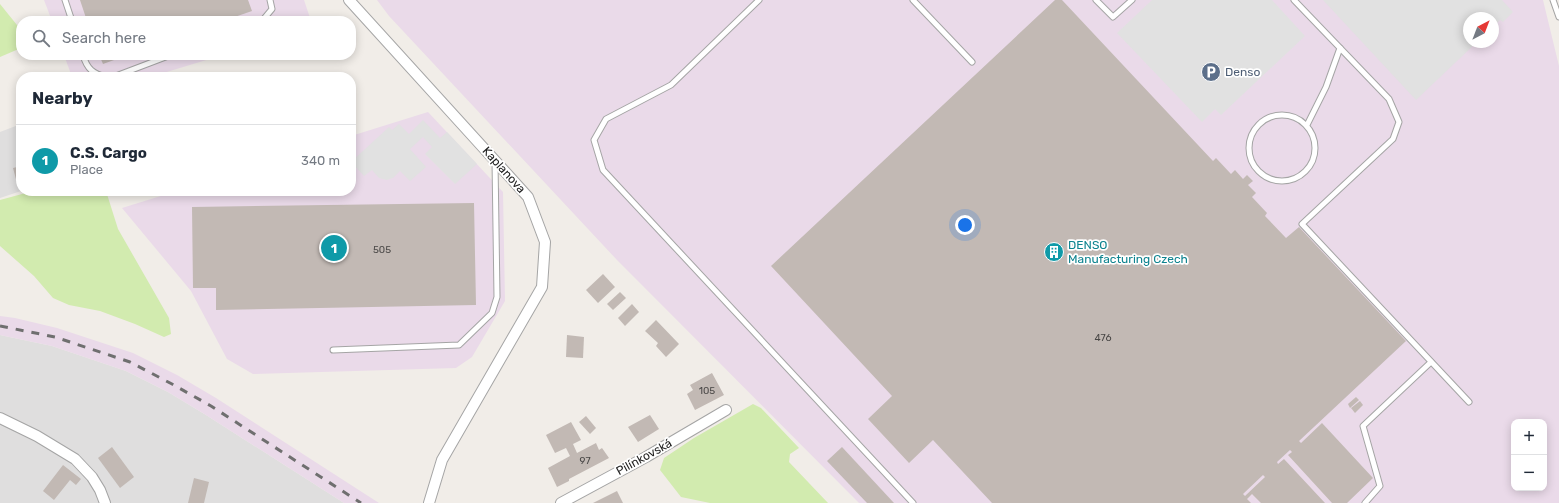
<!DOCTYPE html>
<html lang="en">
<head>
<meta charset="utf-8">
<style>
	:root { --surface:#fff; --page:#f2f2f3; --text:#1f2937; --muted:#747a83; --line:#e0e1e3; --accent:#d20013 }
	body { margin:0; font-family:Rubik,sans-serif; background:var(--page); color:var(--text) }
	.controls { position:absolute; right:12px; bottom:12px; display:grid; overflow:hidden; border-radius:8px; box-shadow:0 2px 10px #0003 }
	.controls button { width:36px; height:36px; display:grid; place-items:center; padding:0; border:0; border-bottom:1px solid var(--line); background:var(--surface); color:var(--text); font:20px sans-serif }
	.compass { position:absolute; left:1463px; top:12px; width:36px; height:36px; border-radius:50%; background:var(--surface); box-shadow:0 2px 10px #0003; rotate:42deg }
	.you { position:absolute; left:965px; top:225px; width:14px; height:14px; margin:-10px; border:3px solid #fff; border-radius:50%; background:#1a73e8; box-shadow:0 0 0 6px #1a73e833 }
	.badge { display:grid; place-items:center; width:26px; height:26px; border-radius:50%; background:var(--accent); color:#fff; font-size:13px; font-weight:700 }
	.pin { position:absolute; translate:-50% -50%; border:2px solid #fff; box-shadow:0 1px 4px #0006 }
	.list { margin:0; padding:0; list-style:none }
	h2 { display:flex; justify-content:space-between; align-items:center; height:52px; margin:0; padding:0 16px; font-size:17px }
	h2 small { font-size:13px; font-weight:400; color:var(--muted) }
	.list li { display:grid; grid-template-columns:26px 1fr auto; gap:12px; align-items:center; box-sizing:border-box; height:72px; padding:0 16px; border-top:1px solid var(--line) }
	.list b { display:block; font-size:15px; white-space:nowrap }
	.list p { margin:0; font-size:13px; white-space:nowrap; color:var(--muted) }
	.list em { font-size:13px; font-style:normal; color:var(--muted) }
	.icon { flex:none; width:22px; height:22px; fill:none; stroke:currentColor; stroke-width:2; stroke-linecap:round; stroke-linejoin:round }
	.map { position:relative; flex:none; width:1559px; height:503px; overflow:hidden }
	.search { position:absolute; background:var(--surface); box-shadow:0 2px 10px #0003; left:16px; top:16px; width:340px; height:44px; display:flex; align-items:center; gap:10px; box-sizing:border-box; padding:0 14px; border-radius:16px; color:var(--muted); font-size:15px }
	.panel { position:absolute; background:var(--surface); box-shadow:0 2px 10px #0003; left:16px; top:72px; width:340px; height:124px; border-radius:16px }
	.map>svg:first-child { display:block }
	.residential { fill:#dfdede }
	.industrial { fill:#eadae9; fill-rule:evenodd }
	.grass { fill:#d2ebaf }
	.parking { fill:#e1e1e1 }
	.building { fill:#c2b9b4; fill-rule:evenodd }
	.lines { fill:none; stroke-linecap:round; stroke-linejoin:round }
	.service-casing { stroke:#a5a5a5; stroke-width:7 }
	.minor-casing { stroke:#a5a5a5; stroke-width:12 }
	.service { stroke:#fff; stroke-width:5 }
	.minor { stroke:#fff; stroke-width:10 }
	.rail { stroke:#6f6f6f; stroke-width:3; stroke-dasharray:8 8; stroke-linecap:butt }
	.labels { text-anchor:middle; stroke-width:3.5; stroke-linejoin:round; paint-order:stroke }
	.number-label { font-size:10px; fill:#494746 }
	.service-label { font-size:12px; fill:#4e5e75; stroke:#fff; text-anchor:start }
	.street-label { font-size:12px; fill:#212121; stroke:#fff }
	.culture-label { font-size:12px; fill:#0d838f; stroke:#fff; text-anchor:start }
</style>
</head>
<body>
<div class="map">
<svg width="1559" height="503" viewBox="0 0 1559 503">
	<rect width="100%" height="100%" fill="#f1ede8"/>
	<!-- residential -->
	<g class="residential">
		<polygon points="21,124 21,191 0,198 0,132"/>
		<polygon points="0,335 52,346 126,371 168,392 206,415 344,503 0,503"/>
	</g>
	<!-- industrial -->
	<g class="industrial">
		<polygon points="44,0 304,0 311,21 52,21"/>
		<path d="M377,0H1543L1559,66V503H859L617,260L389,16ZM1469,18H1493V42H1469ZM1514,422H1544V488H1514Z"/>
		<polygon points="64,55 223,55 150,77 72,77"/>
		<polygon points="428,112 503,192 505,301 472,357 456,368 253,374 227,359 191,291 122,208 177,191 351,191 351,136"/>
		<polygon points="0,316 15,318 57,328 133,353 177,375 216,398 379,503 344,503 206,415 168,392 126,371 52,346 0,335"/>
	</g>
	<!-- grass -->
	<g class="grass">
		<polygon points="0,4 21,30 21,48 0,57"/>
		<polygon points="33,191 106,191 118,229 169,318 171,334 164,337 135,324 100,311 69,305 53,298 34,276 0,246 0,200"/>
		<polygon points="753,404 761,408 799,448 790,454 789,462 828,503 710,503 681,497 660,470 664,458 694,438"/>
	</g>
	<!-- parking -->
	<g class="parking">
		<polygon points="1152,0 1272,0 1305,36 1221,115 1215,109 1202,122 1117,33"/>
		<polygon points="1323,0 1502,0 1513,12 1503,22 1500,20 1493,27 1493,18 1469,18 1469,42 1477,42 1416,100"/>
		<polygon points="423,120 440,138 447,132 477,164 455,184 425,154 432,147 423,137 410,149 426,167 410,181 400,171 393,178 387,180 379,178 372,170 364,176 351,162 389,127 392,130 399,124 409,134"/>
	</g>
	<!-- building -->
	<g class="building">
		<polygon points="80,0 248,0 252,11 223,21 87,21"/>
		<path d="M1055,0H1062L1213,161L1216,158L1231,174L1235,170L1243,179L1247,175L1253,181L1248,185L1256,193L1252,197L1267,213L1265,216L1286,238L1299,227L1406,341L1299,441L1301,443L1322,423L1373,478L1347,503H1332L1288,455L1292,452L1290,450L1277,462L1278,464L1284,459L1325,503H1261L1252,494L1247,499L1251,503H992L933,440L909,463L868,419L892,396L771,266ZM1263,475L1265,477L1245,496L1243,494Z"/>
		<polygon points="99,55 128,55 103,64"/>
		<polygon points="21,166 21,182 17,183 13,168"/>
		<polygon points="474,203 476,305 216,310 216,288 193,288 192,207"/>
		<polygon points="603,274 615,287 598,303 586,290"/>
		<polygon points="620,292 626,298 613,310 607,304"/>
		<polygon points="632,304 639,312 625,326 618,318"/>
		<polygon points="656,320 679,344 666,357 656,346 658,343 645,331"/>
		<polygon points="567,335 584,337 583,358 566,357"/>
		<polygon points="712,373 724,395 695,410 687,394 693,390 690,385"/>
		<polygon points="1356,397 1359,400 1350,408 1348,404"/>
		<polygon points="1360,401 1363,405 1355,413 1351,408"/>
		<polygon points="650,415 659,429 638,442 628,427"/>
		<polygon points="586,416 596,428 590,434 579,422"/>
		<polygon points="571,422 581,440 573,444 577,453 596,443 599,450 602,448 609,458 569,479 569,481 557,487 548,468 570,456 566,448 555,453 546,435"/>
		<polygon points="112,447 134,477 120,488 98,458"/>
		<polygon points="842,447 894,503 867,503 827,461"/>
		<polygon points="63,465 81,479 76,485 70,480 54,500 43,491"/>
		<polygon points="194,478 209,482 204,503 188,503"/>
		<polygon points="617,491 623,503 593,503"/>
	</g>
	<g class="lines">
		<defs>
			<g id="service">
				<polyline points="65,0 72,21"/>
				<polyline points="759,0 671,85 606,119 594,140 603,170 913,503"/>
				<polyline points="913,0 972,62"/>
				<polyline points="1096,0 1113,17 1132,0"/>
				<polyline points="1294,0 1389,99 1399,122 1393,139 1302,224 1469,402"/>
				<polyline points="1553,0 1559,17"/>
				<polyline points="262,21 272,9 270,0"/>
				<path d="M83,55C87,69 93,74 107,77"/>
				<polyline points="113,77 171,55"/>
				<circle cx="1282" cy="148" r="33"/>
				<polyline points="1307,125 1326,87 1340,48"/>
				<polyline points="333,350 459,345 492,313 497,297 495,161"/>
				<polyline points="1365,503 1380,486 1363,426 1431,362"/>
			</g>
			<g id="minor">
				<polyline points="349,0 528,197 545,242 542,287 442,460 429,503"/>
				<polyline points="0,418 37,436 75,459 92,477 100,490 105,503"/>
				<polyline points="561,503 646,457 726,410"/>
			</g>
		</defs>
		<!-- service casing -->
		<use href="#service" class="service-casing"/>
		<!-- minor casing -->
		<use href="#minor" class="minor-casing"/>
		<!-- service -->
		<use href="#service" class="service"/>
		<!-- minor -->
		<use href="#minor" class="minor"/>
		<!-- rail -->
		<polyline class="rail" points="0,326 55,337 130,362 172,384 211,406 361,503"/>
	</g>
	<!-- icons -->
	<defs>
		<symbol id="parking-disc" viewBox="-11 -11 22 22"><circle r="9.5" fill="#5c6f8a" stroke="#fff"/><path d="M-3.5-5.5H1a3.5 3.5 0 0 1 0 7H-1V5.5H-3.5ZM-1-3.4V-.6H.8a1.4 1.4 0 0 0 0-2.8Z" fill="#fff"/></symbol>
		<symbol id="building-disc" viewBox="-11 -11 22 22"><circle r="9.5" fill="#0f9aa8" stroke="#fff"/><path d="M-4-6H4V6H1V3H-1V6H-4ZM-2.5-4.3h1.7v1.8h-1.7ZM.8-4.3h1.7v1.8H.8ZM-2.5-1h1.7V.8h-1.7ZM.8-1h1.7V.8H.8Z" fill="#fff"/></symbol>
	</defs>
	<g fill-rule="evenodd">
		<use href="#parking-disc" x="1200" y="61" width="22" height="22"/>
		<use href="#building-disc" x="1043" y="241" width="22" height="22"/>
	</g>
	<g class="labels">
		<!-- number labels -->
		<g class="number-label">
			<text x="382" y="253">505</text>
			<text x="1103" y="341">476</text>
			<text x="707" y="394">105</text>
			<text x="585" y="464">97</text>
		</g>
		<!-- service labels -->
		<g class="service-label">
			<text x="1225" y="76">Denso</text>
		</g>
		<!-- street labels -->
		<g class="street-label">
			<text transform="translate(504 170) rotate(48)" y="4">Kaplanova</text>
			<text transform="translate(644 457) rotate(-29)" y="4">Pilínkovská</text>
		</g>
		<!-- culture labels -->
		<g class="culture-label">
			<text x="1068" y="249">DENSO<tspan x="1068" dy="14">Manufacturing Czech</tspan></text>
		</g>
	</g>
</svg>
<div class="controls">
<button>+</button>
<button>−</button>
</div>
<svg class="compass" viewBox="-18 -18 36 36"><path d="M0-13l5 13h-10z" fill="#e53935"/><path d="M0 13l5-13h-10z" fill="#747a83"/></svg>
<div class="you"></div>
<div class="pin badge" style="left:334px;top:248px;background:#0f9aa8">1</div>
<div class="search"><svg class="icon" aria-label="search" viewBox="0 0 24 24"><circle cx="10" cy="10" r="6"/><path d="M15 15l6 6"/></svg>Search here</div>
<section class="panel">
<h2>Nearby<small></small></h2>
<ul class="list">
<li><span class="badge" style="background:#0f9aa8">1</span><div><b>C.S. Cargo</b><p>Place</p></div><em>340 m</em></li>
</ul>
</section>
</div>
</body>
</html>
